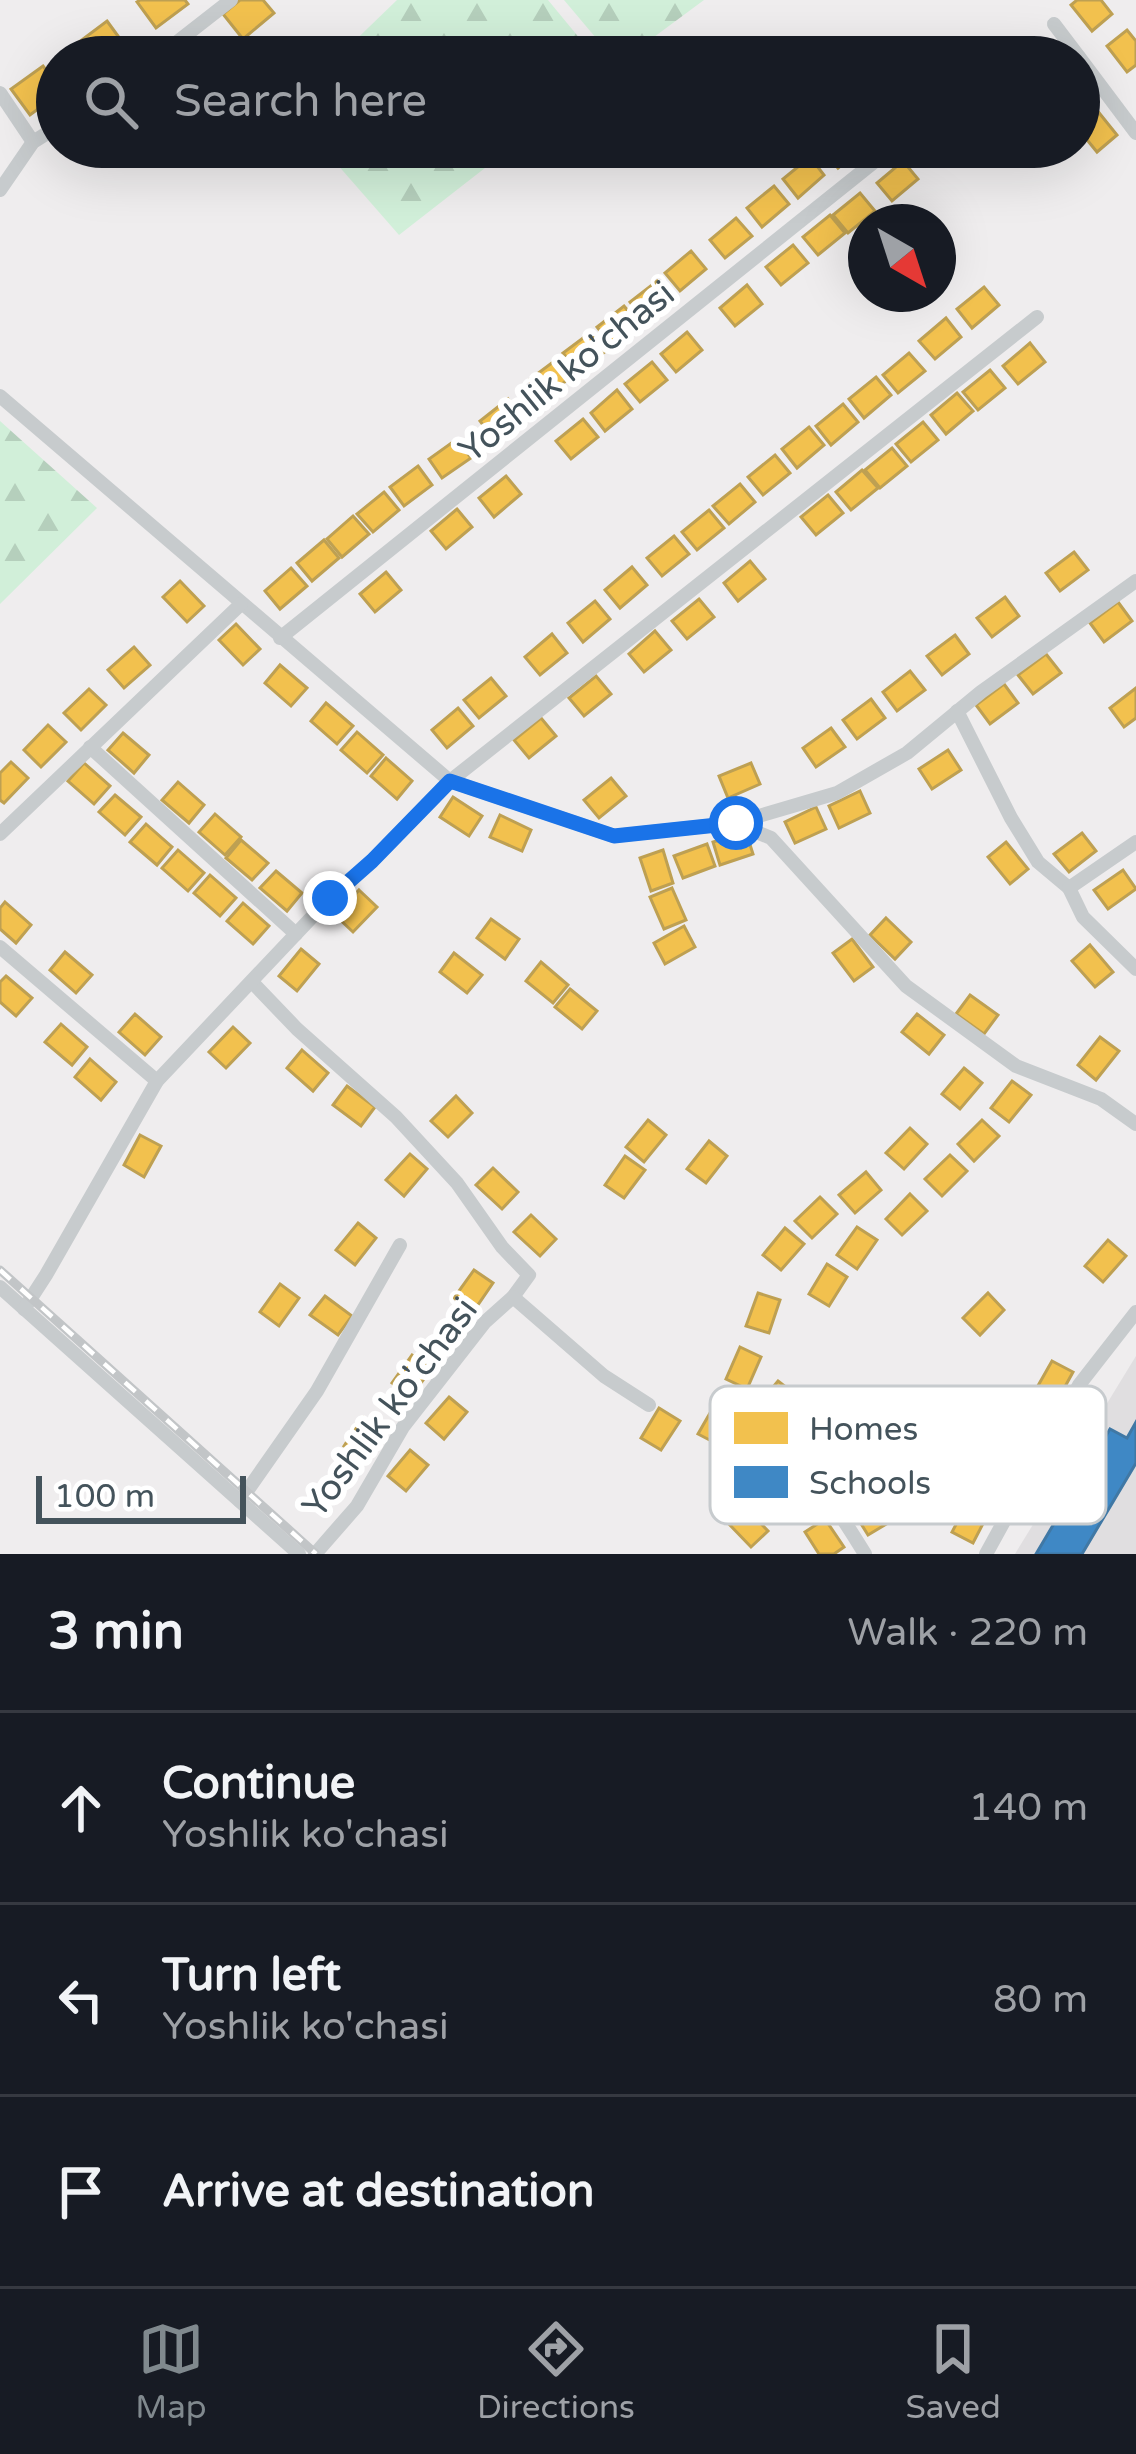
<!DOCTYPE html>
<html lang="en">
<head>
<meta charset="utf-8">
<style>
	:root { --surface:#171b24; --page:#242831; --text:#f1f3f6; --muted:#9ea1a6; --line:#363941; --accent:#80898e }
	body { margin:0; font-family:"Varela Round",sans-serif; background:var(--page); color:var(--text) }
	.compass { position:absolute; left:848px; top:204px; width:108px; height:108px; border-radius:50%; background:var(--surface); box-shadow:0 12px 48px #0002; rotate:141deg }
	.scale { position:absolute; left:36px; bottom:30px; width:210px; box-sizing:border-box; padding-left:12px; border:6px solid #44535b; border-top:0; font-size:33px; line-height:42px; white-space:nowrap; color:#44535b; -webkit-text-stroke:9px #fff; paint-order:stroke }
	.stop { position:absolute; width:36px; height:36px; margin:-27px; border:9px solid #1a73e8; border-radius:50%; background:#fff }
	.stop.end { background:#1a73e8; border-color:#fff; box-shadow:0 3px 12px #0008 }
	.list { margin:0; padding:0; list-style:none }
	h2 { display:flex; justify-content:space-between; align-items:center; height:156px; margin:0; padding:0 48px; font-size:51px }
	h2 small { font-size:39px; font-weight:400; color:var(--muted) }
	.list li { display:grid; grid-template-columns:78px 1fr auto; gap:36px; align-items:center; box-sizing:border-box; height:192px; padding:0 48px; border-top:3px solid var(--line) }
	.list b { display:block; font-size:45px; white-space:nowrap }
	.list p { margin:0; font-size:39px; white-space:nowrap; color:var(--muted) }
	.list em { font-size:39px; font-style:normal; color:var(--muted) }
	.icon { flex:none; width:66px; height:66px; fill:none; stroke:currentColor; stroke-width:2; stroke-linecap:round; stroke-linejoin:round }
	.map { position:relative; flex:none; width:1136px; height:1554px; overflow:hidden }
	.search { position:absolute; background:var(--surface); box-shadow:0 12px 48px #0002; left:36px; right:36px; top:36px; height:132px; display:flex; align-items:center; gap:30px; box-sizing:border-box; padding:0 42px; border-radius:66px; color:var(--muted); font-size:45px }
	.sheet { height:732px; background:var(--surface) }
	nav { display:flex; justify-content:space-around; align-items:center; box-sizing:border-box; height:168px; border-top:3px solid var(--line); background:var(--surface); font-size:33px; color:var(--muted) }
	nav a { display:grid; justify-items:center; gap:6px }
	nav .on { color:var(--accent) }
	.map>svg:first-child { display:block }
	.education { fill:#e0dee0 }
	.forest { fill:url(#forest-firs) }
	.homes { fill:#f2c14e; stroke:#bea052; stroke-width:3 }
	.schools { fill:#3f88c5; stroke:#4078a5; stroke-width:3 }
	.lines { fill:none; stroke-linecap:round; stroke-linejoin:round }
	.street { stroke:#c7cbcd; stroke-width:14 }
	.rail-casing { stroke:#c2c5c7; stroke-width:9 }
	.rail { stroke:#fff; stroke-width:4.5; stroke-dasharray:14; stroke-linecap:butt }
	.route { stroke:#1a73e8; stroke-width:15 }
	.labels { text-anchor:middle; stroke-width:12; stroke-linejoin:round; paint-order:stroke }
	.street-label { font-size:36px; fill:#44535b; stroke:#fff }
	.key { fill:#fff; stroke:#c7cbce; stroke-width:3 }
	.key-label { font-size:33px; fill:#44535b }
</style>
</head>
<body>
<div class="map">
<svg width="1136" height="1554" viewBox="0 0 1136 1554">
	<defs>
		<pattern id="forest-firs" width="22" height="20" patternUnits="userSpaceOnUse" patternTransform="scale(3)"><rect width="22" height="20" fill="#d1efd9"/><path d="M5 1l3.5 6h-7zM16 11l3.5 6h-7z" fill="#b5cfbc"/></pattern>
	</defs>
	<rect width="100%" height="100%" fill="#efedee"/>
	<!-- education -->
	<polygon class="education" points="1136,1356 1136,1554 1015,1554"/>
	<!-- forest -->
	<g class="forest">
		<polygon points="397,0 548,0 595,57 338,57"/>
		<polygon points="564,0 704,0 627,57 612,57"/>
		<polygon points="322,147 512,147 399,235"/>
		<polygon points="0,421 97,508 0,604"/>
	</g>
	<!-- homes -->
	<g class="homes">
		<polygon points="140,0 185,0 188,4 156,28 137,2"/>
		<polygon points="240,0 263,0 274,13 243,39 223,14"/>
		<polygon points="1077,0 1101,0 1112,14 1092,31 1071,5"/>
		<polygon points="107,21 126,47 113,57 84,57 75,45"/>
		<polygon points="1127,30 1136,41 1136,65 1127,72 1107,46"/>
		<polygon points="43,66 57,84 57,95 30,115 11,89"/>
		<polygon points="1096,109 1117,135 1097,152 1079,130 1079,123"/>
		<polygon points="826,147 863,147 838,168 823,149"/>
		<polygon points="810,157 824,175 798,198 783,179"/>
		<polygon points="903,161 918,179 892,201 877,183"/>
		<polygon points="774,186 789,204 762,227 747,208"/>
		<polygon points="860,193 875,211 848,233 833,215"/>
		<polygon points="830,215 845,233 818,255 803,237"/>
		<polygon points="736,218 752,236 725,258 710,240"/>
		<polygon points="793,245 808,263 781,285 766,267"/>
		<polygon points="691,251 706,269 680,291 665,273"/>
		<polygon points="657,281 672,299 644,321 630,302"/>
		<polygon points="747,285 762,304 735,326 720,308"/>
		<polygon points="984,287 999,305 972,328 957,309"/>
		<polygon points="624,306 639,324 611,345 597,327"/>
		<polygon points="946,318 961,337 935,359 919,341"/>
		<polygon points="591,332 606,351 578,372 563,353"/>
		<polygon points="687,332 702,350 676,372 661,354"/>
		<polygon points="1030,343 1045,362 1018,384 1003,366"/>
		<polygon points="909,353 925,371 898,393 883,375"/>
		<polygon points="557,359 571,377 544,398 529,380"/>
		<polygon points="652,362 667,380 640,402 625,384"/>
		<polygon points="990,370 1005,388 978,410 963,392"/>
		<polygon points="876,377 891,395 864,418 849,399"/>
		<polygon points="617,390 632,409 605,431 591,413"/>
		<polygon points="957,393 973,411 946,434 931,415"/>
		<polygon points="508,399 522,418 494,439 480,421"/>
		<polygon points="843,404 858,422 831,445 816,426"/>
		<polygon points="583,419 598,437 571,459 556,441"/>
		<polygon points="923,422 938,440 911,462 896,444"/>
		<polygon points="809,427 824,445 797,468 782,449"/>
		<polygon points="457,439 471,458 442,478 429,459"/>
		<polygon points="892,448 907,466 880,488 865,470"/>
		<polygon points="775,455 790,473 763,495 748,477"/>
		<polygon points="418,466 432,485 404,506 390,487"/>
		<polygon points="862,470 878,488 851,510 836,492"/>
		<polygon points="506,476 521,494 494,517 479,498"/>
		<polygon points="740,484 755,502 729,524 713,506"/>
		<polygon points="384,492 399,510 373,532 357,514"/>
		<polygon points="828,495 843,513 816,535 801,517"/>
		<polygon points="457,509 472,527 446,549 431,531"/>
		<polygon points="709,510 724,528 697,550 682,532"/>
		<polygon points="353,516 369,534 342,557 327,539"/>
		<polygon points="674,536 689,554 662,576 647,558"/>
		<polygon points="324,540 339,558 312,581 297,563"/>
		<polygon points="1074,552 1088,570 1060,591 1046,573"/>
		<polygon points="750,561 765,579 738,601 724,583"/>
		<polygon points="632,567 647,585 620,608 605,590"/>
		<polygon points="291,568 307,586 280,609 265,591"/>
		<polygon points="386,572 401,590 375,612 360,594"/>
		<polygon points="180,581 204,606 187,622 163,597"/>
		<polygon points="1005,597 1019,616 992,637 977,618"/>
		<polygon points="699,599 714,617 687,639 672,621"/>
		<polygon points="595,601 610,619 583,642 568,623"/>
		<polygon points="1118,602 1132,621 1104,642 1090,623"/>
		<polygon points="236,624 260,649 243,665 219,640"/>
		<polygon points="655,631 671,650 644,672 629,654"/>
		<polygon points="552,634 567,653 540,675 525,657"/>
		<polygon points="955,635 969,654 942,675 927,656"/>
		<polygon points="134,647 150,665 124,688 108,670"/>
		<polygon points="1046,654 1061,673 1033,694 1018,675"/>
		<polygon points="280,665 307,688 291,706 265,683"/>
		<polygon points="910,671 925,690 897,711 883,692"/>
		<polygon points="596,676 611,694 584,716 569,698"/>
		<polygon points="491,678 506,696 479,718 464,700"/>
		<polygon points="1004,684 1018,703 990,724 976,705"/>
		<polygon points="1136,688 1136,718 1124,727 1110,708"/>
		<polygon points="89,689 106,705 81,730 64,713"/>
		<polygon points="871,699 885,718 857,739 843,720"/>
		<polygon points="326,703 353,726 337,744 311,721"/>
		<polygon points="458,708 473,726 447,748 432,730"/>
		<polygon points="541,718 556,736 529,758 514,740"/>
		<polygon points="48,725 66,742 41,767 24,750"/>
		<polygon points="831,728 845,747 816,767 803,748"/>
		<polygon points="357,732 383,755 367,773 341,750"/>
		<polygon points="123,733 149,755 134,773 108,750"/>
		<polygon points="948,750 961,770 932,789 919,769"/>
		<polygon points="386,758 412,781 397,799 371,776"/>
		<polygon points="11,762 28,778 4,803 0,800 0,773"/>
		<polygon points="84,763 110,786 94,804 68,781"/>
		<polygon points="751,763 760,784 728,798 719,776"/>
		<polygon points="611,778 626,796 599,818 584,800"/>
		<polygon points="178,782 204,805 189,823 162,800"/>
		<polygon points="860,791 870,813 839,828 829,806"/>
		<polygon points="115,795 141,817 125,835 99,812"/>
		<polygon points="453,797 482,816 469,836 440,817"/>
		<polygon points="816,807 826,829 795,843 785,822"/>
		<polygon points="215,814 241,837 225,855 199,832"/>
		<polygon points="500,815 531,830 522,851 490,837"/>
		<polygon points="146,824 172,847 157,865 130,842"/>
		<polygon points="746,832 753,854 720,865 713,842"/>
		<polygon points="1082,833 1096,851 1069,872 1054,854"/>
		<polygon points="241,840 268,863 252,880 226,858"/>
		<polygon points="1006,842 1028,869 1010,884 988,857"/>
		<polygon points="707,844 715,866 683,878 674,856"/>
		<polygon points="178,850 204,873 188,891 162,868"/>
		<polygon points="663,850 673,883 651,891 640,858"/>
		<polygon points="1123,870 1136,889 1108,909 1094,890"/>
		<polygon points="276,871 302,893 287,911 260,888"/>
		<polygon points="210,875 236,898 220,916 194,893"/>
		<polygon points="672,888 686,920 664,929 650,897"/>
		<polygon points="359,890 377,907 353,932 336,916"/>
		<polygon points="5,902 31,925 16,943 0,929 0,908"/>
		<polygon points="243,903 269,926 253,944 227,921"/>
		<polygon points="886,918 911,942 895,959 870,935"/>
		<polygon points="491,919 519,939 505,959 477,938"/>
		<polygon points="684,926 695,947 665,964 654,943"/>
		<polygon points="852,939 873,967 854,981 833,953"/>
		<polygon points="1090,945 1113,972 1095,987 1072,961"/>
		<polygon points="301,949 319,964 297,991 279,976"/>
		<polygon points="65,952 92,975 76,993 50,970"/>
		<polygon points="454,953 482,975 467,993 440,972"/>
		<polygon points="541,962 568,985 553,1003 526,981"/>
		<polygon points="6,976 32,998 16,1016 0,1002 0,982"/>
		<polygon points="570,989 597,1011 582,1029 555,1007"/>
		<polygon points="970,995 998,1015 984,1034 956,1014"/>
		<polygon points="135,1014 161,1037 145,1055 119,1032"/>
		<polygon points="917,1014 944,1035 929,1054 902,1032"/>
		<polygon points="61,1024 87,1047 72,1065 45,1042"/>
		<polygon points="233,1027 250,1043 226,1068 209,1052"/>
		<polygon points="1100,1037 1119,1051 1096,1080 1078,1065"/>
		<polygon points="302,1050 328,1073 313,1091 287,1068"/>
		<polygon points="90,1059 116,1082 101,1100 75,1077"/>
		<polygon points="964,1068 982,1083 960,1109 942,1094"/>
		<polygon points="1012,1081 1031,1095 1009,1122 991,1108"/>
		<polygon points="347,1086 375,1107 361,1126 333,1105"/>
		<polygon points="456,1096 472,1113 448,1137 431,1121"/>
		<polygon points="648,1120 666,1135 644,1162 626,1147"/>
		<polygon points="982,1120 999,1136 974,1161 958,1144"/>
		<polygon points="910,1128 927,1144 904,1169 886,1153"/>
		<polygon points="140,1135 161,1146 144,1177 124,1165"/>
		<polygon points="709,1141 727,1156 706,1183 687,1169"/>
		<polygon points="410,1154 427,1169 404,1196 386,1180"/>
		<polygon points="950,1155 967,1171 942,1196 925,1179"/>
		<polygon points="625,1156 645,1170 624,1198 605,1185"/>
		<polygon points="493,1168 518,1192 502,1209 476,1185"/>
		<polygon points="866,1172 881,1190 855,1213 839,1195"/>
		<polygon points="910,1194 927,1211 902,1235 886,1219"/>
		<polygon points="820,1197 837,1214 812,1238 795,1221"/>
		<polygon points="531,1215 556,1239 540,1256 514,1232"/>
		<polygon points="358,1223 376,1238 355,1265 336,1250"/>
		<polygon points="857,1227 877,1240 857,1269 837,1255"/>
		<polygon points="785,1228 804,1244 781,1270 763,1255"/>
		<polygon points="1108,1240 1126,1256 1103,1282 1085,1266"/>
		<polygon points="827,1264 847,1277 829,1306 809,1294"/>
		<polygon points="474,1270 493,1283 473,1312 454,1298"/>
		<polygon points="280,1284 299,1298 279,1326 260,1312"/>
		<polygon points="758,1293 780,1300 769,1333 746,1326"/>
		<polygon points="988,1293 1004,1310 980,1335 963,1318"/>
		<polygon points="325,1296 352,1316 338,1335 310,1315"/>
		<polygon points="740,1347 761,1357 747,1389 726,1379"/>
		<polygon points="412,1355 431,1369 411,1397 392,1383"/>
		<polygon points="1052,1361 1073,1372 1056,1403 1035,1391"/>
		<polygon points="778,1381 805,1402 791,1421 763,1399"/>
		<polygon points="449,1397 467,1412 444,1439 426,1423"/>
		<polygon points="659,1408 680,1421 661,1450 641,1438"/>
		<polygon points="710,1413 740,1430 729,1450 698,1434"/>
		<polygon points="363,1417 383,1429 364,1459 344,1446"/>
		<polygon points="410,1450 428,1465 406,1491 388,1476"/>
		<polygon points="870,1493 888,1523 868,1535 850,1506"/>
		<polygon points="968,1502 989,1512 973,1543 952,1532"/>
		<polygon points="744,1506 768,1531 751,1547 727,1522"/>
		<polygon points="825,1519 844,1547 834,1554 819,1554 805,1532"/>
	</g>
	<!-- schools -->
	<polygon class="schools" points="1136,1422 1136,1463 1082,1554 1036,1554 1110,1429 1127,1438"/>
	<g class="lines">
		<!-- street -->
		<g class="street">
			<polyline points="1054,24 1079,57"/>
			<polyline points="158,57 231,0"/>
			<polyline points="1079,57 1136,133"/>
			<polyline points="0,93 33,142"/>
			<polyline points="0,190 33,142 57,127"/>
			<polyline points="0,396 450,781 614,836 735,823 837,793 907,753 981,692 1136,581"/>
			<polyline points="280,638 889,150"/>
			<polyline points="957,711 1011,818 1038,862 1069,888"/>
			<polyline points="90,747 296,934"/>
			<polyline points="735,823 771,838 906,986 1016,1066 1101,1099 1136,1124"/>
			<polyline points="0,834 241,604"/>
			<polyline points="1136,842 1069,888 1083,917 1136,969"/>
			<polyline points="0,947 157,1081"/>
			<polyline points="252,982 297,1029 396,1117 457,1183 502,1247 529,1275 513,1297 485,1322 403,1427 357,1506 315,1554"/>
			<polyline points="0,1287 299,1554"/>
			<polyline points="513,1297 604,1376 649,1405"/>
			<polyline points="24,1309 46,1275 157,1081 330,898 372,861 450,781 1037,317"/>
			<path d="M746,1399C794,1445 830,1497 865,1554"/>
			<polyline points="240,1501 317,1391 400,1245"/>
			<polyline points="986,1554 1079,1385 1136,1312"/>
		</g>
		<defs>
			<polyline id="rail" points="0,1270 316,1554"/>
		</defs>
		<!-- rail casing -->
		<use href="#rail" class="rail-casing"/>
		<!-- rail -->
		<use href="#rail" class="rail"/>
	</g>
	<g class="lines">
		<!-- route -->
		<polyline class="route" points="330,898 372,861 450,781 614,836 736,823"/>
	</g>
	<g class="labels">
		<!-- street labels -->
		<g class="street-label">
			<text transform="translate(566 371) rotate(-39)" y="13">Yoshlik ko'chasi</text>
			<text transform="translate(389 1407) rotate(-53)" y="13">Yoshlik ko'chasi</text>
		</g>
	</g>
	<!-- legend -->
	<rect x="710" y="1386" width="396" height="138" rx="18" class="key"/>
	<rect x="734" y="1412" width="54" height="32" fill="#f2c14e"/>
	<rect x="734" y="1466" width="54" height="32" fill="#3f88c5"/>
	<g class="key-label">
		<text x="809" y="1440">Homes</text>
		<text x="809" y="1494">Schools</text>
	</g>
</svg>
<svg class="compass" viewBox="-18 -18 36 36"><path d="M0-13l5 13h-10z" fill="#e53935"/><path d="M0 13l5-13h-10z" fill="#9ea1a6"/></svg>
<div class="scale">100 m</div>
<div class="stop" style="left:736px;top:823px"></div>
<div class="stop end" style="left:330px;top:898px"></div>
<div class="search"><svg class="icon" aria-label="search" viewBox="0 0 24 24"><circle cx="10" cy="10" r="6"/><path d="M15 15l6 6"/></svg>Search here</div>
</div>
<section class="sheet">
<h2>3 min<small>Walk · 220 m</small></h2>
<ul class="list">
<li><svg class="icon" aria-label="ahead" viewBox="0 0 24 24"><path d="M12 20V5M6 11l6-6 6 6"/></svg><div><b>Continue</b><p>Yoshlik ko'chasi</p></div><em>140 m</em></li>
<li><svg class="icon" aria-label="left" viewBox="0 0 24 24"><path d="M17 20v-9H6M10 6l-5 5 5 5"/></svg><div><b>Turn left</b><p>Yoshlik ko'chasi</p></div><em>80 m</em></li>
<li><svg class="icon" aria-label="arrive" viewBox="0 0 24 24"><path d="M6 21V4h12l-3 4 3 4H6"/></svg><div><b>Arrive at destination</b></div></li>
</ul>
</section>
<nav>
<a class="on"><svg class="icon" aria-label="map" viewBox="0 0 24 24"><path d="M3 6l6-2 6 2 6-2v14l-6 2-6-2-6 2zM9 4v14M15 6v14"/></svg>Map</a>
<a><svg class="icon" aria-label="directions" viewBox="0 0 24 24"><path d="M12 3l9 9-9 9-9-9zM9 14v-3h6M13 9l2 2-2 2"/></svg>Directions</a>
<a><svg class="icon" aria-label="saved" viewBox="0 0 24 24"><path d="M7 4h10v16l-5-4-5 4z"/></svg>Saved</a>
</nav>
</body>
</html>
